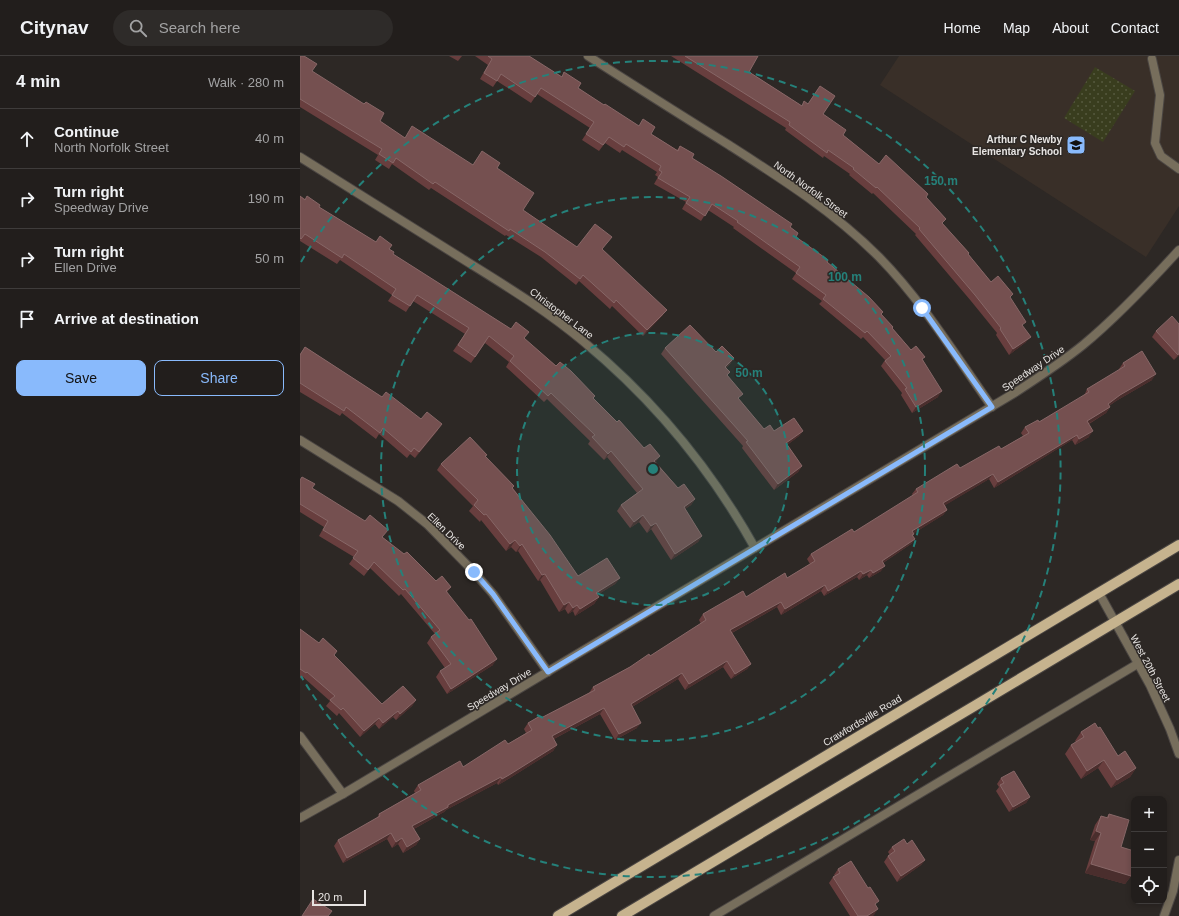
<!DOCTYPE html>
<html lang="en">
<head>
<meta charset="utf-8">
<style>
	:root { --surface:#221e1c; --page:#2e2b29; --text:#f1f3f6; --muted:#a2a2a3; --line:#3f3c3b; --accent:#89bafc }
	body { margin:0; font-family:Arial,sans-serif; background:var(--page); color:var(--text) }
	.controls { position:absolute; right:12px; bottom:12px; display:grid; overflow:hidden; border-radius:8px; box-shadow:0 2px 6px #0003 }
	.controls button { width:36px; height:36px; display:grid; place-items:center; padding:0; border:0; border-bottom:1px solid var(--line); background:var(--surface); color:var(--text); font:20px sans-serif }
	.scale { position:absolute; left:12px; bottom:10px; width:54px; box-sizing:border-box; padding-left:4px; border:2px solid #e7e4e2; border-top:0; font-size:11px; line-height:14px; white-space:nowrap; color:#e7e4e2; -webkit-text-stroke:3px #2d2825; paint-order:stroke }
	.stop { position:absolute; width:12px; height:12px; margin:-9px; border:3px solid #89bafc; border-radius:50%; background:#fff }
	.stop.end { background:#89bafc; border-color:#fff; box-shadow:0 1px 4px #0008 }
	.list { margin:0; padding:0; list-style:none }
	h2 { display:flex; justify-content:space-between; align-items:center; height:52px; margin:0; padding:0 16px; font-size:17px }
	h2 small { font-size:13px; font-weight:400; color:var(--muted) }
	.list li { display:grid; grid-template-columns:26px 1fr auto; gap:12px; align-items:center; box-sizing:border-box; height:60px; padding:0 16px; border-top:1px solid var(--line) }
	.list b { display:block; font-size:15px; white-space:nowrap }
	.list p { margin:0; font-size:13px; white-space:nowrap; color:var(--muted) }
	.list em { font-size:13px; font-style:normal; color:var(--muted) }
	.actions { display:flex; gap:8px; padding:12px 16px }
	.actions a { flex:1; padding:9px 0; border:1px solid var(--accent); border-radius:8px; text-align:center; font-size:14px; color:var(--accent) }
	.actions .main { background:var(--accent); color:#111 }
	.icon { flex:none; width:22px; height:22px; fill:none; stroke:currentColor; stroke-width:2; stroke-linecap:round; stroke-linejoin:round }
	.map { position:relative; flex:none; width:879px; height:860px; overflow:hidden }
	header { display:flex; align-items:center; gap:24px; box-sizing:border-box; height:56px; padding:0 20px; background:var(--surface); border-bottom:1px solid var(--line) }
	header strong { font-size:19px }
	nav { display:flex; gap:22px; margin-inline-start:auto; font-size:14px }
	.search { width:280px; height:36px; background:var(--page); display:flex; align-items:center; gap:10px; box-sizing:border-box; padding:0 14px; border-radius:22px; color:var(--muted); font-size:15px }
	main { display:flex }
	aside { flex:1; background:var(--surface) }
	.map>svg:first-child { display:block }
	.built { fill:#392f28 }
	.green { fill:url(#green-dots) }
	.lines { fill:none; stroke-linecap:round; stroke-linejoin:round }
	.service-casing { stroke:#4b4643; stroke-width:10 }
	.minor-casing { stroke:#4b4643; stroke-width:10 }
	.primary-casing { stroke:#4b4643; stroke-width:12 }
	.service { stroke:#776e5c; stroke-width:8 }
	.minor { stroke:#776e5c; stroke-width:8 }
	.primary { stroke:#c6b38e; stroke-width:10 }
	.wall { fill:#683e3e }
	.shaded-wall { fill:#4a2e2d }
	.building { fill:#755050; stroke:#876767 }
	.route { stroke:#89bafc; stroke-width:5 }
	.ring { fill:none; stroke:#25817a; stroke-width:2; stroke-dasharray:7 5 }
	.labels { text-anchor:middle; stroke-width:3; stroke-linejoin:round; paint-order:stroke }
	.poi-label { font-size:10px; font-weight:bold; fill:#e7e4e2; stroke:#2d2825; text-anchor:end }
	.street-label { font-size:10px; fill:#e7e4e2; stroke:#2d2825 }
	.centre { fill:#25817a; stroke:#2d2825; stroke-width:2 }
	.ring-label { font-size:12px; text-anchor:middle; font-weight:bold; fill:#25817a; stroke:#2d2825; stroke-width:3; stroke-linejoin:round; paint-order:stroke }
</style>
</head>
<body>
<header>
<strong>Citynav</strong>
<div class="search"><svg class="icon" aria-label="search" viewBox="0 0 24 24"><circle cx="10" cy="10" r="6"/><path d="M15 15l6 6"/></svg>Search here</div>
<nav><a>Home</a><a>Map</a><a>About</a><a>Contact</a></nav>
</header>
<main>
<aside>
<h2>4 min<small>Walk · 280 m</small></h2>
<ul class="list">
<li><svg class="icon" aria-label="ahead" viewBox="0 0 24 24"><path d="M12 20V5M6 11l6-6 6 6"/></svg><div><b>Continue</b><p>North Norfolk Street</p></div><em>40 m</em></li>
<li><svg class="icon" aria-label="right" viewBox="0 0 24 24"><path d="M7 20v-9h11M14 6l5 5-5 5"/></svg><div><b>Turn right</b><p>Speedway Drive</p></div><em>190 m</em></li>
<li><svg class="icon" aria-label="right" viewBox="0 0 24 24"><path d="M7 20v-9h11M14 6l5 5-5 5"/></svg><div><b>Turn right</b><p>Ellen Drive</p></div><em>50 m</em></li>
<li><svg class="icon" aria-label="arrive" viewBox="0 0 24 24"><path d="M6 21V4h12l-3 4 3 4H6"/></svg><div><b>Arrive at destination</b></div></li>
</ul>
<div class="actions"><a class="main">Save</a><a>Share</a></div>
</aside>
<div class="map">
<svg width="879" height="860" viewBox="0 0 879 860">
	<defs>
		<pattern id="green-dots" width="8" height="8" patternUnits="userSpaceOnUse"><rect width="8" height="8" fill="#393d1e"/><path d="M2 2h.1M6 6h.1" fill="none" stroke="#56593e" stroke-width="1.8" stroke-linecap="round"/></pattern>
	</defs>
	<rect width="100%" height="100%" fill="#2d2825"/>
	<!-- built -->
	<polygon class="built" points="599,0 879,0 879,150 846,201 580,29"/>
	<!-- green -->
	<polygon class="green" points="795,11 835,35 803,86 764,62"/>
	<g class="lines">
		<defs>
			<polyline id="service" points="852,3 860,39 855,87 861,100 879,113"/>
			<g id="minor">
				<path d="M288,0C335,30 382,60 429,89C482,123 534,156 579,201C623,246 656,300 692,351"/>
				<path d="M0,101C53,134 105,167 158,200C201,227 245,253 284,286C354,344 411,413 455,492"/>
				<polyline points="0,384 98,445 127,468 174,516 193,538 248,616"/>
				<polyline points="799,537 850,629 870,673 879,698"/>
				<polyline points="0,680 43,738"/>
				<path d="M0,762L43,738L716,336C739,321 762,306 783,289C818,260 849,227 879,194"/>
				<polyline points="414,860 839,607"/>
				<polyline points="864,860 873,835 879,804"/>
			</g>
			<g id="primary">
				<polyline points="258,860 879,489"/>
				<polyline points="322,860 879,528"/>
			</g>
		</defs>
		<!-- service casing -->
		<use href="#service" class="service-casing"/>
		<!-- minor casing -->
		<use href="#minor" class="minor-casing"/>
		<!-- primary casing -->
		<use href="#primary" class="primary-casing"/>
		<!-- service -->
		<use href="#service" class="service"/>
		<!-- minor -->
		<use href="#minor" class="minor"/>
		<!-- primary -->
		<use href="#primary" class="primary"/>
	</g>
	<!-- wall -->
	<g class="wall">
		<polygon points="0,0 12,15 80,65 104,81 173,109 182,95 197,112 223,154 277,191 303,194 363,259 343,280 312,250 310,253 279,225 276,229 241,201 206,179 205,180 131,132 129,134 92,108 89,113 75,104 78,99 0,51"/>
		<polygon points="149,0 162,0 158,5"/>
		<polygon points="175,0 229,0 304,49 351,78 377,94 380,90 392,102 490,171 496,181 527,206 583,256 581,259 611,294 623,304 638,341 612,357 601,339 602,337 581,310 585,304 563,281 561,283 519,248 522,245 492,223 496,217 433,172 434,171 408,154 401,165 382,153 386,146 354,128 358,121 355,119 357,116 322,94 320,97 305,87 299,95 282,84 290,72 237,38 231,47 197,25 193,31 180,23 188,9"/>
		<polygon points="371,0 458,0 449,16 502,50 523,58 543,79 579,108 626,142 642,168 669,197 668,198 691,226 710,242 723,270 726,286 709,299 696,279 697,277 671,245 615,179 616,178 573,137 572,138 549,119 550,118 524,100 523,102 485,74 486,72"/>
		<polygon points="0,140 19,151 76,186 89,193 93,198 224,283 256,310 295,340 293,343 356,406 378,432 395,443 391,449 385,453 402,480 398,486 371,504 351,473 347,477 339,466 330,472 317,455 321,449 337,437 307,401 304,404 288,388 290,385 247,343 244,346 206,311 209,306 185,287 171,307 153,295 165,278 113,245 106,256 88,245 92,239 40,204 37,208 0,185"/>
		<polygon points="879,268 879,299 874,304 852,281 856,275"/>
		<polygon points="5,291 82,341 121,363 138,374 115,402 110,398 107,402 79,378 76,383 42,357 40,360 0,336 0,298"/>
		<polygon points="365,292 416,296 434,302 430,308 426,312 430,316 427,319 439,344 464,373 474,375 503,375 499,380 487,389 502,410 498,416 474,434 442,392 443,390 361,298"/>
		<polygon points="823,307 852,324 816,345 809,350 810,351 806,357 789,368 789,381 775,389 772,384 694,432 689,423 645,449 647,454 643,459 614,477 614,478 613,480 615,483 611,488 583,507 581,515 569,522 567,519 559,524 557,521 524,540 521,535 481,559 477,551 432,577 451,608 447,613 431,623 423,611 385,634 378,623 332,651 337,672 315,684 300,658 254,683 257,689 253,695 205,725 198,729 197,727 146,754 144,756 114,773 120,783 116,789 103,797 98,788 92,792 87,783 43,807 34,790 38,784 77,762 79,758 115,737 114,735 118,729 163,711 208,688 226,677 224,673 228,667 241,662 289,637 293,631 350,600 401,568 399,564 403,558 446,541 487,522 510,508 507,503 511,498 554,476 613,440 612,438 616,433 701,393 723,380 721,377 725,371 739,366 784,340 787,333 819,314 819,313"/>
		<polygon points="185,401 213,432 278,520 320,522 315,528 297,539 299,541 294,548 275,560 273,555 268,558 265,553 259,556 240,524 238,525 218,495 216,496 211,491 206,495 181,464 180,466 169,455 173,450 137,414 141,408"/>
		<polygon points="2,421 12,432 82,481 136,525 151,531 147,536 193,609 147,638 136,621 140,615 145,612 127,587 131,581 135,578 101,538 99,540 70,512 64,520 49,508 54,501 19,480 24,471 0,456 0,424"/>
		<polygon points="0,573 19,587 37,595 34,599 82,648 116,644 112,650 96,664 93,661 79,673 75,668 60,681 39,657 37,660 26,650 30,645 3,621 2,623 0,622"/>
		<polygon points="798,672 818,700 836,712 830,721 811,732 798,712 781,723 765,698 771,689 776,686 775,685 781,676"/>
		<polygon points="701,722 730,741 726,747 709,756 696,735 699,731 697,728"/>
		<polygon points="809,758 821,791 831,820 825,828 785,817 795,785 790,784 795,769 801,760 806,762"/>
		<polygon points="607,788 625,804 621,809 597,826 584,806 588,800 590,799 588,796 592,791"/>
		<polygon points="538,813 568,832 576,850 574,859 572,860 550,860 529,827 533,821 535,820 534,819"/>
	</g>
	<!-- shaded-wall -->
	<g class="shaded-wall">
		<polygon points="367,254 363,259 343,280 347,274"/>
		<polygon points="731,281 726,286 709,299 713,293"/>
		<polygon points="879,297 879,299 874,304 878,299"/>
		<polygon points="434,302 430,308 421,316 425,311"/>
		<polygon points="856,318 852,324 816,345 804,353 808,348 820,339"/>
		<polygon points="642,335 638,341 612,357 616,351"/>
		<polygon points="810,351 806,357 783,371 787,365"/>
		<polygon points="142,368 138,374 115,402 119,396"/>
		<polygon points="503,375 499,380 482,393 486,387"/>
		<polygon points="793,375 789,381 775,389 779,383"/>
		<polygon points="777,379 772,384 694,432 698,426"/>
		<polygon points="311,395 307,401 304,404 308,398"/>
		<polygon points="360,400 356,406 350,411 354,405"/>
		<polygon points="502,410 498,416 474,434 478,428"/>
		<polygon points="693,418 689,423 639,453 643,447"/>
		<polygon points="395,443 391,449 379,457 384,451"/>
		<polygon points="647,454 643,459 608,481 612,475"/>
		<polygon points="343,459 339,466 330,472 334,466"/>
		<polygon points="356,467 351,473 347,477 351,470"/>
		<polygon points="402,480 398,486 371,504 375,498"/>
		<polygon points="615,483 611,488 578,510 582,505"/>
		<polygon points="215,484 211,491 206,495 210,488"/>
		<polygon points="222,488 218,495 216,496 220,490"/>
		<polygon points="585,510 581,515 569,522 573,517"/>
		<polygon points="571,514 567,519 559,524 563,518"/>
		<polygon points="561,515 557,521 524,540 528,535"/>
		<polygon points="245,518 240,524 238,525 242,519"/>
		<polygon points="320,522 315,528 291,543 296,537"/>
		<polygon points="525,529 521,535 481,559 485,553"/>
		<polygon points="299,541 294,548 275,560 280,553"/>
		<polygon points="269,546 265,553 259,556 264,549"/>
		<polygon points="481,546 477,551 426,580 430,574"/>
		<polygon points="277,549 273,555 268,558 273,552"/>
		<polygon points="197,603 193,609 147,638 151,633"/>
		<polygon points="427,605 423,611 385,634 389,628"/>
		<polygon points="451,608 447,613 431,623 435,618"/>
		<polygon points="382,617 378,623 327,654 331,648"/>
		<polygon points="116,644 112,650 96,664 100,658"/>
		<polygon points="304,652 300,658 248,686 252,680"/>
		<polygon points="98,655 93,661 79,673 83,667"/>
		<polygon points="79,662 75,668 60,681 64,675"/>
		<polygon points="341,667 337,672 315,684 319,678"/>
		<polygon points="257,689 253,695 205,725 198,729 202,723"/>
		<polygon points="804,704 798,712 781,723 787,715"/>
		<polygon points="836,712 830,721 811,732 817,724"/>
		<polygon points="201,721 197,727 146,754 144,756 108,776 112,770 148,749"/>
		<polygon points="730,741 726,747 709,756 713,751"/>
		<polygon points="796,775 801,777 795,785 790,784"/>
		<polygon points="91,777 87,783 43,807 47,802"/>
		<polygon points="102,782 98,788 92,792 96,786"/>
		<polygon points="120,783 116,789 103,797 107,791"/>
		<polygon points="625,804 621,809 597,826 601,820"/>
		<polygon points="791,808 831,820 825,828 785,817"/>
		<polygon points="578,853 574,859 572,860 567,860"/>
	</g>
	<!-- building -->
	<g class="building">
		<polygon points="0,0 4,0 17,8 12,15 64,48 66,46 84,57 80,65 105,82 112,70 173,109 182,95 200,107 197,112 234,137 223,154 277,191 295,168 312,181 302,193 367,254 347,274 316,244 314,247 283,219 280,223 245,196 210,173 209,175 135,126 133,128 96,102 93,107 79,98 82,93 0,43"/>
		<polygon points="188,0 229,0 262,21 264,16 281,27 278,32 304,49 305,48 339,70 343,63 355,71 351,78 378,95 380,90 394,98 392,102 421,120 492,168 490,171 498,177 496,181 528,204 527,206 569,241 583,256 581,258 593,271 592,272 611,294 616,290 625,301 622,303 642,335 616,351 605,333 607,332 585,305 591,300 567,275 565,277 523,243 526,239 496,217 500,211 437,166 438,165 412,148 405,160 386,147 390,141 358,122 362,116 359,114 361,110 326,88 324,91 309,81 303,89 286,78 294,66 241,32 235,41 201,18 197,25 184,17 192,3"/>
		<polygon points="385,0 458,0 449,16 502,50 504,45 508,48 520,30 535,40 523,58 546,74 543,79 579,108 586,99 628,138 626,141 646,163 642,167 669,197 668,198 691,226 698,220 713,238 710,241 726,266 722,269 731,281 713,293 700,273 701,272 675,239 619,173 620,172 577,131 576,132 553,113 554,112 528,94 527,97 489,69 490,66"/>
		<polygon points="0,140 5,144 7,140 20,149 19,151 76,186 80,180 92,189 89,193 94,196 93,198 211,273 216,266 229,276 224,282 256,310 260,306 271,315 295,340 293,342 317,366 319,364 344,392 350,388 360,400 354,405 378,432 384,428 395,443 384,451 402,480 375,498 356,467 351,470 343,459 334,466 321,449 343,433 311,395 308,398 292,381 295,379 251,337 248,340 210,305 214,300 189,280 175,301 158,289 169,272 117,239 110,250 92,239 96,233 44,198 42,202 5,178 1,183 0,182"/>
		<polygon points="872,260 879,268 879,297 878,299 856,275"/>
		<polygon points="390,269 416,296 422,290 434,302 425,311 430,316 427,319 443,338 438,342 464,373 470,369 474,375 494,362 503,375 486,387 502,410 478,428 446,386 448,385 365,292"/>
		<polygon points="5,291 82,341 86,336 121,363 127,356 142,368 119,396 114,392 111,396 83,372 80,377 46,351 44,355 0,327 0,299"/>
		<polygon points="842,295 856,318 820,339 808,348 810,351 787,365 793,375 779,383 777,379 698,426 693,418 643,447 647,454 612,475 614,478 612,479 615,483 582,505 585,510 573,517 571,514 563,518 561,515 528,535 525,529 485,553 481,546 430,574 451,608 435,618 427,605 389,628 382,617 331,648 341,667 319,678 304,652 252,680 257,689 209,719 202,723 201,721 148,749 148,751 112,770 120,783 107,791 102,782 96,786 91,777 47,802 38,784 80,760 79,758 121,734 118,729 160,705 163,711 205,684 208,688 232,674 228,667 240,660 241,662 295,634 293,631 330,611 349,598 350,600 406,564 403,558 415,551 443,535 446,541 485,517 487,522 515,505 511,498 552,473 554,476 618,436 616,433 657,408 660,412 699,390 701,393 729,377 725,371 738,364 739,366 789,336 787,333 825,310 823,307"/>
		<polygon points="170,381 187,399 185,400 214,430 212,432 250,479 278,520 307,502 320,522 296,537 299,541 280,553 277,549 273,552 269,546 264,549 245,518 242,519 222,488 220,490 215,484 210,488 186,458 184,459 174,449 178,444 141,408"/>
		<polygon points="2,421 15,428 12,432 65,465 70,459 88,474 82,481 104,498 107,496 136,525 142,520 151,531 146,535 169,564 171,563 197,603 151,633 140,615 151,608 131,581 140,574 105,533 103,534 74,506 68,514 53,502 58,495 23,474 28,465 0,448 0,424"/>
		<polygon points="0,573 19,587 23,582 37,595 34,599 82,648 103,630 116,644 100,658 98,655 83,667 79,662 64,675 43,652 41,654 30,644 35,640 7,616 6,617 0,613"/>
		<polygon points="795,667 798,672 800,671 818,700 825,695 836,712 817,724 804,704 787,715 771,689 784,681 781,676"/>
		<polygon points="714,715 730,741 713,751 700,729 704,727 701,722"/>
		<polygon points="809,758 829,764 821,791 834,795 834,810 831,820 791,808 801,777 796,775 801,760 808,762"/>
		<polygon points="604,783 607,788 612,784 625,804 601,820 588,800 595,795 592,791"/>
		<polygon points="551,805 568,832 570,831 579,845 575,848 578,853 567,860 558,860 533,821 540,817 538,813"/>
		<polygon points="13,843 32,855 28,860 2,860"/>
	</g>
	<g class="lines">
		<!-- route -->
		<polyline class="route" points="174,516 193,538 248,616 692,351 622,252"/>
	</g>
	<!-- distance rings -->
	<circle cx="353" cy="413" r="136" fill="#25817a" fill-opacity=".12"/>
	<g class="ring">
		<circle cx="353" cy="413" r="136"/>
		<circle cx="353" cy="413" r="272"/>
		<path d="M1 206A408 408 0 1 1 1 620"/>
	</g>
	<!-- icons -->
	<defs>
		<symbol id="school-square" viewBox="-11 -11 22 22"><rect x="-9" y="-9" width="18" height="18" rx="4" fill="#89bafc" stroke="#2d2825"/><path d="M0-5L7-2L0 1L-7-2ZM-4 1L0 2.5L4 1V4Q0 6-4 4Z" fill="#111"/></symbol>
	</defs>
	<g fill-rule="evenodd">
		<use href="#school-square" x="765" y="78" width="22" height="22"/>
	</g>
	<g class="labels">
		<!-- poi labels -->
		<g class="poi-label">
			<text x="762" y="87">Arthur C Newby<tspan x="762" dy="12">Elementary School</tspan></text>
		</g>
		<!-- street labels -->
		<g class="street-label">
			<text transform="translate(511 133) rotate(36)" y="4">North Norfolk Street</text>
			<text transform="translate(262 257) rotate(37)" y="4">Christopher Lane</text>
			<text transform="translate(733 312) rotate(-34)" y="4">Speedway Drive</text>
			<text transform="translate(147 475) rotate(44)" y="4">Ellen Drive</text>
			<text transform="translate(851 612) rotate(62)" y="4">West 20th Street</text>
			<text transform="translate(199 633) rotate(-31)" y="4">Speedway Drive</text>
			<text transform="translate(562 664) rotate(-31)" y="4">Crawfordsville Road</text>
		</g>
	</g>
	<circle cx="353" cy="413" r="6" class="centre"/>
	<g class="ring-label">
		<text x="641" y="129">150 m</text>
		<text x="545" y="225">100 m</text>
		<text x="449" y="321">50 m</text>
	</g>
</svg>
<div class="controls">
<button>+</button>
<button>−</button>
<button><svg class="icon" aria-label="locate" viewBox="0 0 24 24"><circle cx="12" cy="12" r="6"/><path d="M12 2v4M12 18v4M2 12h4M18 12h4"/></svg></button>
</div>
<div class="scale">20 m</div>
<div class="stop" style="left:622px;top:252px"></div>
<div class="stop end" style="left:174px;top:516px"></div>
</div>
</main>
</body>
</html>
